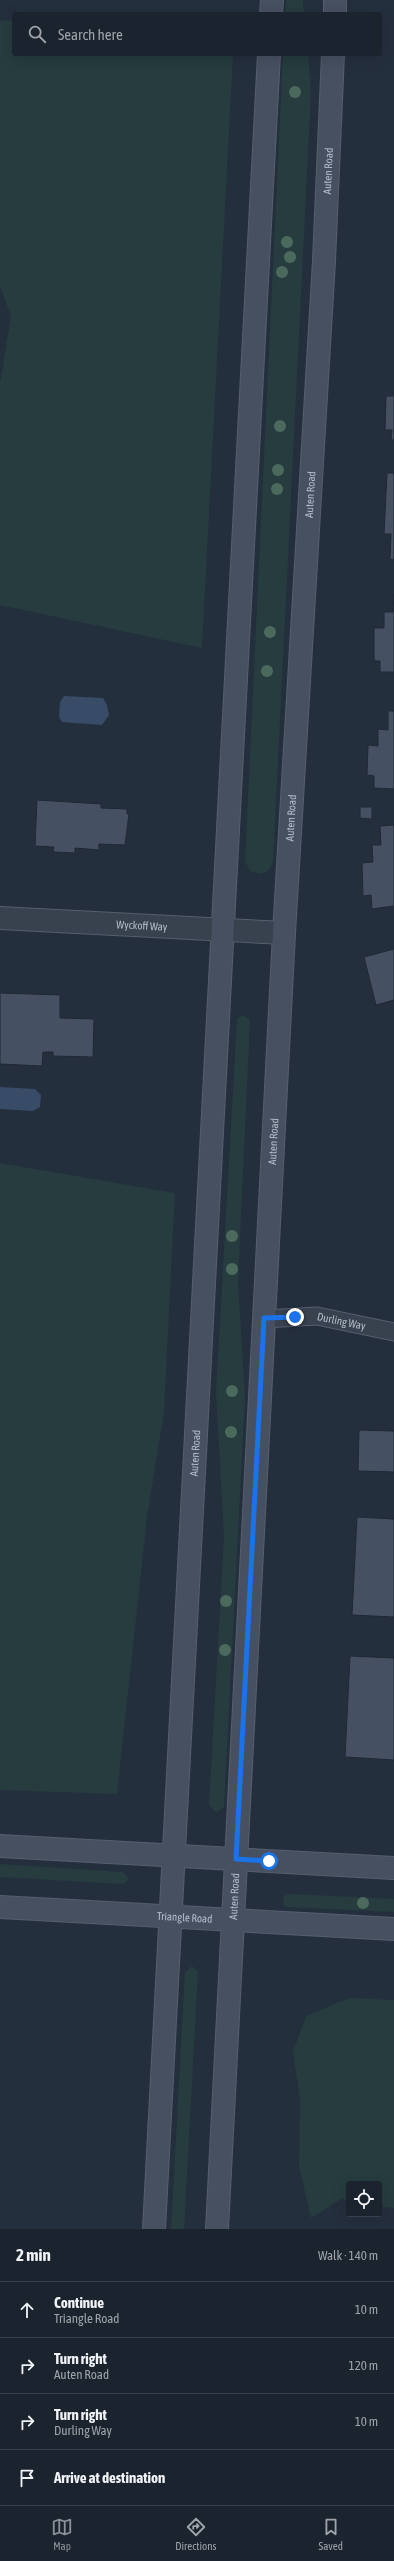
<!DOCTYPE html>
<html lang="en">
<head>
<meta charset="utf-8">
<style>
	:root { --surface:#1b232e; --page:#282f3a; --text:#f1f3f6; --muted:#a0a4aa; --line:#39404a; --accent:#8c9099 }
	body { margin:0; font-family:"Asap Condensed",sans-serif; background:var(--page); color:var(--text) }
	.controls { position:absolute; right:12px; bottom:12px; display:grid; overflow:hidden; border-radius:4px; box-shadow:0 4px 16px #0002 }
	.controls button { width:36px; height:36px; display:grid; place-items:center; padding:0; border:0; border-bottom:1px solid var(--line); background:var(--surface); color:var(--text); font:20px sans-serif }
	.stop { position:absolute; width:12px; height:12px; margin:-9px; border:3px solid #1a73e8; border-radius:50%; background:#fff }
	.stop.end { background:#1a73e8; border-color:#fff; box-shadow:0 1px 4px #0008 }
	.list { margin:0; padding:0; list-style:none }
	h2 { display:flex; justify-content:space-between; align-items:center; height:52px; margin:0; padding:0 16px; font-size:17px }
	h2 small { font-size:13px; font-weight:400; color:var(--muted) }
	.list li { display:grid; grid-template-columns:26px 1fr auto; gap:12px; align-items:center; box-sizing:border-box; height:56px; padding:0 16px; border-top:1px solid var(--line) }
	.list b { display:block; font-size:15px; white-space:nowrap }
	.list p { margin:0; font-size:13px; white-space:nowrap; color:var(--muted) }
	.list em { font-size:13px; font-style:normal; color:var(--muted) }
	.icon { flex:none; width:22px; height:22px; fill:none; stroke:currentColor; stroke-width:2; stroke-linecap:round; stroke-linejoin:round }
	.map { position:relative; flex:none; width:394px; height:2229px; overflow:hidden }
	.search { position:absolute; background:var(--surface); box-shadow:0 4px 16px #0002; left:12px; right:12px; top:12px; height:44px; display:flex; align-items:center; gap:10px; box-sizing:border-box; padding:0 14px; border-radius:4px; color:var(--muted); font-size:15px }
	.sheet { height:276px; background:var(--surface) }
	nav { display:flex; justify-content:space-around; align-items:center; box-sizing:border-box; height:56px; border-top:1px solid var(--line); background:var(--surface); font-size:11px; color:var(--muted) }
	nav a { display:grid; justify-items:center; gap:2px }
	nav .on { color:var(--accent) }
	.map>svg:first-child { display:block }
	.green { fill:#263c3f }
	.water { fill:#394c67 }
	.building { fill:#455162; stroke:#1f2835 }
	.lines { fill:none; stroke-linecap:round; stroke-linejoin:round }
	.lane-casing { stroke:#565f6c; stroke-width:19 }
	.street-casing { stroke:#565f6c; stroke-width:24 }
	.secondary-casing { stroke:#565f6c; stroke-width:24 }
	.lane { stroke:#38414e; stroke-width:17 }
	.street { stroke:#38414e; stroke-width:22 }
	.secondary { stroke:#465061; stroke-width:22 }
	.tree { fill:#4b6a5d }
	.route { stroke:#1a73e8; stroke-width:5 }
	.labels { text-anchor:middle; stroke-width:3.5; stroke-linejoin:round; paint-order:stroke }
	.street-label { font-size:11px; fill:#b4bcc9; stroke:#1d2633 }
</style>
</head>
<body>
<div class="map">
<svg width="394" height="2229" viewBox="0 0 394 2229">
	<rect width="100%" height="100%" fill="#242f3e"/>
	<!-- green -->
	<g class="green">
		<polygon points="286,0 303,0 304,14 285,14"/>
		<polygon points="0,20 14,21 14,54 233,54 202,648 0,605 0,383 11,316 0,286"/>
		<polygon points="283,54 308,54 311,93 273,862 268,871 259,874 250,871 245,861"/>
		<polygon points="243,1015 250,1020 238,1282 245,1397 224,1806 221,1810 216,1812 209,1805 224,1537 216,1392 237,1019"/>
		<polygon points="0,1163 175,1193 164,1412 147,1517 117,1794 0,1790"/>
		<polygon points="0,1864 122,1872 128,1877 127,1882 122,1884 0,1877"/>
		<polygon points="290,1894 394,1899 394,1912 286,1907 283,1905 284,1896"/>
		<polygon points="192,1966 198,1972 184,2229 171,2229 185,1972"/>
		<polygon points="349,1998 394,2000 394,2208 379,2206 379,2184 349,2184 349,2200 341,2199 311,2218 299,2166 300,2099 293,2052 306,2016"/>
	</g>
	<!-- water -->
	<g class="water">
		<polygon points="64,696 103,698 107,705 109,715 102,725 62,722 59,717 60,702"/>
		<polygon points="0,1087 35,1089 41,1095 40,1107 33,1111 0,1109"/>
	</g>
	<!-- building -->
	<g class="building">
		<polygon points="386,396 394,396 394,440 391,440 392,430 385,430"/>
		<polygon points="387,473 394,473 394,560 390,559 391,534 384,534"/>
		<polygon points="394,593 394,672 380,672 380,661 375,661 374,658 374,628 384,628 384,612 393,612"/>
		<polygon points="388,711 394,711 394,789 374,788 374,776 367,775 368,745 378,746 378,729 388,730"/>
		<polygon points="37,800 101,804 101,808 127,809 127,814 129,814 125,845 99,844 99,850 75,848 75,853 53,852 54,847 35,846"/>
		<polygon points="360,807 372,807 372,819 360,818"/>
		<polygon points="394,825 394,906 372,909 371,895 363,896 362,863 373,862 372,845 381,845 380,826"/>
		<polygon points="394,949 394,1000 376,1005 364,957"/>
		<polygon points="0,993 60,995 60,1018 94,1019 93,1057 53,1056 53,1052 43,1052 42,1066 0,1064"/>
		<polygon points="359,1430 394,1431 394,1472 358,1471"/>
		<polygon points="357,1517 394,1519 394,1617 352,1615"/>
		<polygon points="350,1656 394,1658 394,1760 345,1757"/>
	</g>
	<g class="lines">
		<defs>
			<g id="lane">
				<path id="s1" d="M264,1319L317,1316L394,1332"/>
			</g>
			<g id="street">
				<path id="s2" d="M0,918L284,933"/>
			</g>
			<g id="secondary">
				<polyline points="271,14 272,0"/>
				<polyline points="335,14 335,0"/>
				<polyline points="0,1846 394,1868"/>
				<path id="s3" d="M0,1907L394,1929"/>
				<path id="s4" d="M154,2229L269,54"/>
				<path id="s5" d="M217,2229L284,933L324,261L333,54"/>
			</g>
		</defs>
		<!-- lane casing -->
		<use href="#lane" class="lane-casing"/>
		<!-- street casing -->
		<use href="#street" class="street-casing"/>
		<!-- secondary casing -->
		<use href="#secondary" class="secondary-casing"/>
		<!-- lane -->
		<use href="#lane" class="lane"/>
		<!-- street -->
		<use href="#street" class="street"/>
		<!-- secondary -->
		<use href="#secondary" class="secondary"/>
	</g>
	<!-- trees -->
	<g class="tree">
		<circle cx="295" cy="92" r="6"/>
		<circle cx="287" cy="242" r="6"/>
		<circle cx="290" cy="257" r="6"/>
		<circle cx="282" cy="272" r="6"/>
		<circle cx="280" cy="426" r="6"/>
		<circle cx="278" cy="470" r="6"/>
		<circle cx="277" cy="489" r="6"/>
		<circle cx="270" cy="632" r="6"/>
		<circle cx="267" cy="671" r="6"/>
		<circle cx="232" cy="1236" r="6"/>
		<circle cx="232" cy="1269" r="6"/>
		<circle cx="232" cy="1391" r="6"/>
		<circle cx="231" cy="1432" r="6"/>
		<circle cx="226" cy="1601" r="6"/>
		<circle cx="225" cy="1650" r="6"/>
		<circle cx="363" cy="1903" r="6"/>
	</g>
	<g class="lines">
		<!-- route -->
		<polyline class="route" points="269,1861 236,1859 264,1318 295,1317"/>
	</g>
	<g class="labels">
		<!-- street labels -->
		<g class="street-label">
			<text dy="4" stroke="none"><textPath href="#s5" startOffset="2061">Auten Road</textPath></text>
			<text dy="4" stroke="none"><textPath href="#s5" startOffset="1737">Auten Road</textPath></text>
			<text dy="4" stroke="none"><textPath href="#s5" startOffset="1413">Auten Road</textPath></text>
			<text dy="4" stroke="none"><textPath href="#s2" startOffset="142">Wyckoff Way</textPath></text>
			<text dy="4" stroke="none"><textPath href="#s5" startOffset="1089">Auten Road</textPath></text>
			<text dy="4" stroke="none"><textPath href="#s1" startOffset="78">Durling Way</textPath></text>
			<text dy="4" stroke="none"><textPath href="#s4" startOffset="777">Auten Road</textPath></text>
			<text dy="4" stroke="none"><textPath href="#s5" startOffset="333">Auten Road</textPath></text>
			<text dy="4" stroke="none"><textPath href="#s3" startOffset="185">Triangle Road</textPath></text>
		</g>
	</g>
</svg>
<div class="controls">
<button><svg class="icon" aria-label="locate" viewBox="0 0 24 24"><circle cx="12" cy="12" r="6"/><path d="M12 2v4M12 18v4M2 12h4M18 12h4"/></svg></button>
</div>
<div class="stop" style="left:269px;top:1861px"></div>
<div class="stop end" style="left:295px;top:1317px"></div>
<div class="search"><svg class="icon" aria-label="search" viewBox="0 0 24 24"><circle cx="10" cy="10" r="6"/><path d="M15 15l6 6"/></svg>Search here</div>
</div>
<section class="sheet">
<h2>2 min<small>Walk · 140 m</small></h2>
<ul class="list">
<li><svg class="icon" aria-label="ahead" viewBox="0 0 24 24"><path d="M12 20V5M6 11l6-6 6 6"/></svg><div><b>Continue</b><p>Triangle Road</p></div><em>10 m</em></li>
<li><svg class="icon" aria-label="right" viewBox="0 0 24 24"><path d="M7 20v-9h11M14 6l5 5-5 5"/></svg><div><b>Turn right</b><p>Auten Road</p></div><em>120 m</em></li>
<li><svg class="icon" aria-label="right" viewBox="0 0 24 24"><path d="M7 20v-9h11M14 6l5 5-5 5"/></svg><div><b>Turn right</b><p>Durling Way</p></div><em>10 m</em></li>
<li><svg class="icon" aria-label="arrive" viewBox="0 0 24 24"><path d="M6 21V4h12l-3 4 3 4H6"/></svg><div><b>Arrive at destination</b></div></li>
</ul>
</section>
<nav>
<a class="on"><svg class="icon" aria-label="map" viewBox="0 0 24 24"><path d="M3 6l6-2 6 2 6-2v14l-6 2-6-2-6 2zM9 4v14M15 6v14"/></svg>Map</a>
<a><svg class="icon" aria-label="directions" viewBox="0 0 24 24"><path d="M12 3l9 9-9 9-9-9zM9 14v-3h6M13 9l2 2-2 2"/></svg>Directions</a>
<a><svg class="icon" aria-label="saved" viewBox="0 0 24 24"><path d="M7 4h10v16l-5-4-5 4z"/></svg>Saved</a>
</nav>
</body>
</html>
